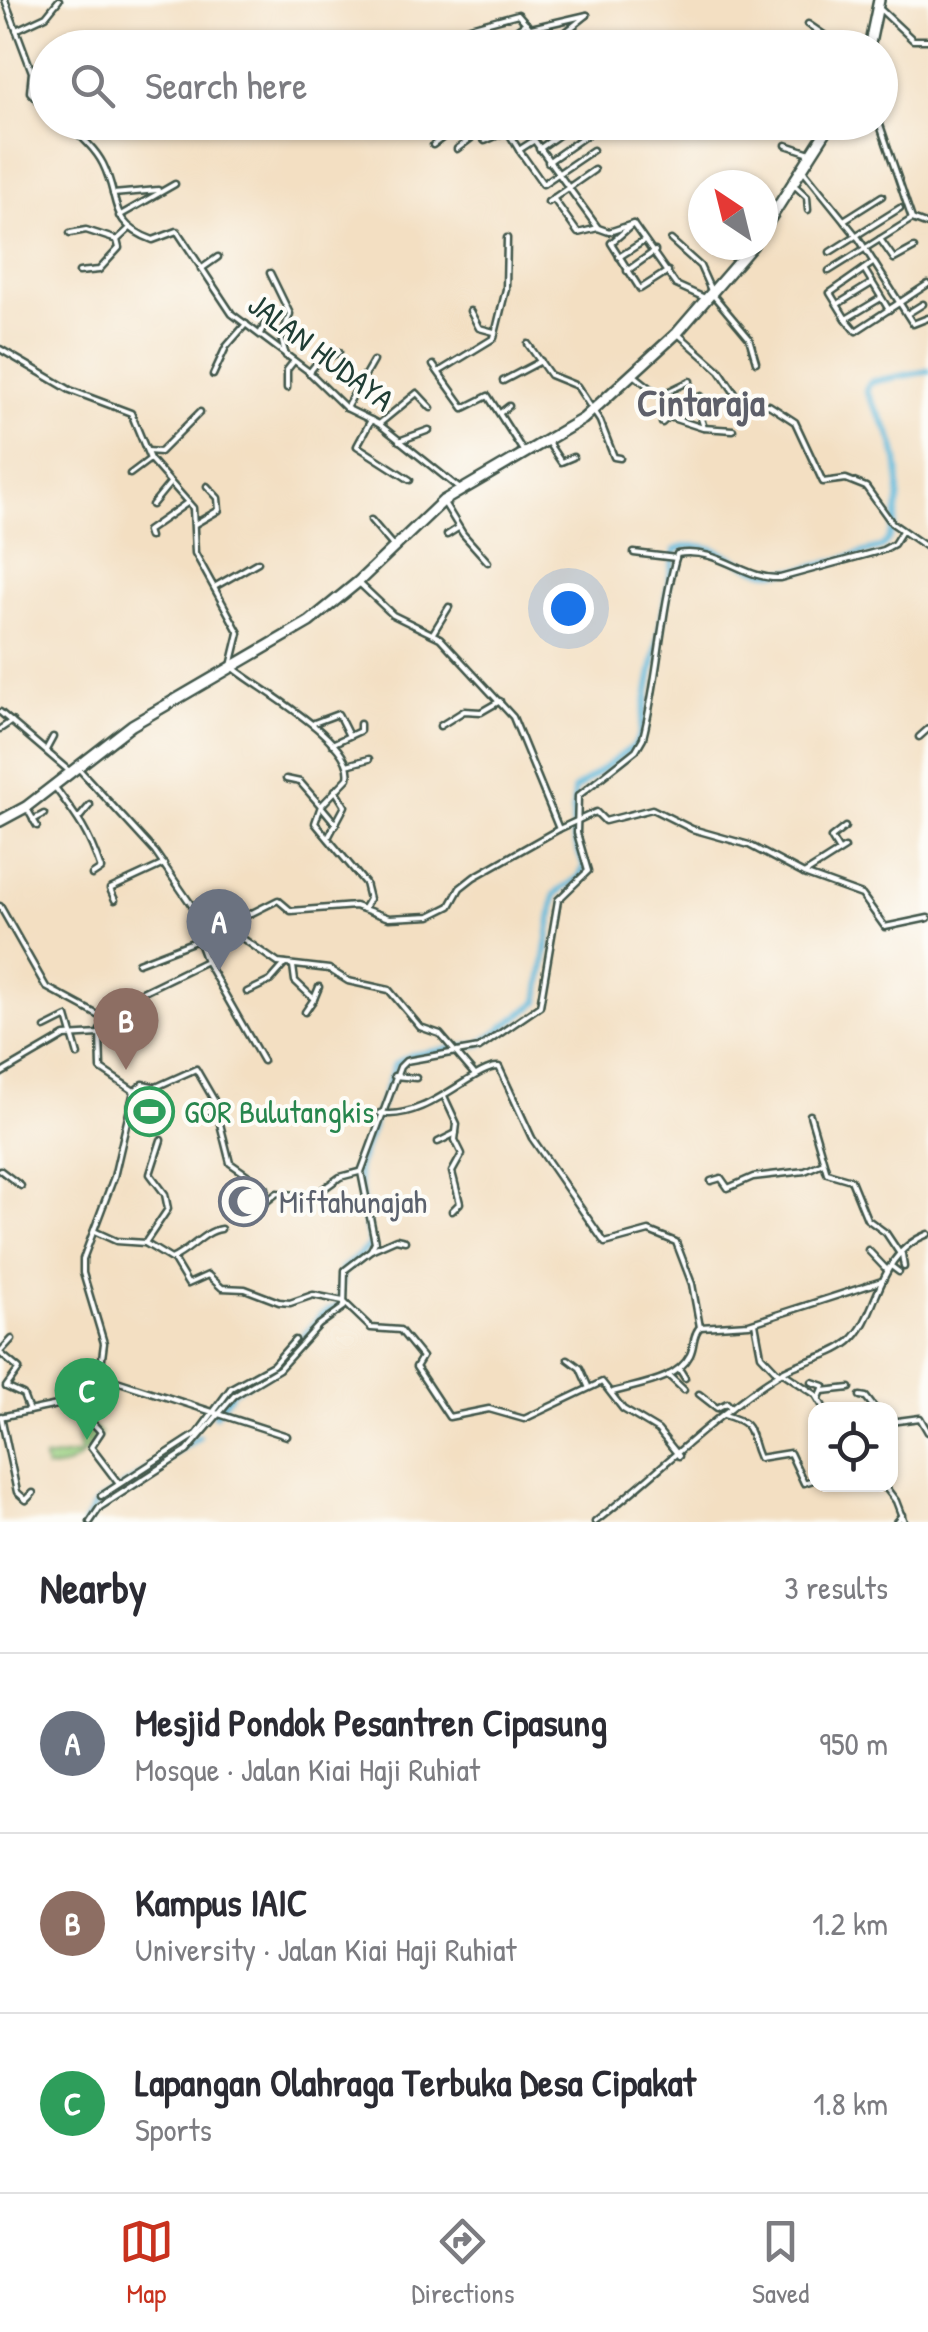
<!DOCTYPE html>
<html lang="en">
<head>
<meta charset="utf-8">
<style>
	:root { --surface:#fff; --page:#f7f7f7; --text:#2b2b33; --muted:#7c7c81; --line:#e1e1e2; --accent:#c8321e }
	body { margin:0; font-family:"Patrick Hand",sans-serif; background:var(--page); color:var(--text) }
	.controls { position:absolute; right:30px; bottom:30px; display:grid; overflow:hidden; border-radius:20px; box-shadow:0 2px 8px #0004 }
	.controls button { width:90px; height:90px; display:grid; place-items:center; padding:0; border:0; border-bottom:2px solid var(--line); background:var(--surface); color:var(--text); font:50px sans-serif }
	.compass { position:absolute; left:688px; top:170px; width:90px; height:90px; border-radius:50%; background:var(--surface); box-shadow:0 2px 8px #0004; rotate:325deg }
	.you { position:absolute; left:568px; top:608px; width:35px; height:35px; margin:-25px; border:8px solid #fff; border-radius:50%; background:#1a73e8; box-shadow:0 0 0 15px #1a73e833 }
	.badge { display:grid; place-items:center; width:65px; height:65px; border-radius:50%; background:var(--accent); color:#fff; font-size:32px; font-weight:700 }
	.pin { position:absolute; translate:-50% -82px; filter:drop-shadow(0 2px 5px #0008) }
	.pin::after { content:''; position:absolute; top:52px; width:35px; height:30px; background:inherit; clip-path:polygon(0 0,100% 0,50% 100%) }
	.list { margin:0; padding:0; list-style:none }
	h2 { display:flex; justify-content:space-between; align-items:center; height:130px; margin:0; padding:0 40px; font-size:42px }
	h2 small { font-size:32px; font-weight:400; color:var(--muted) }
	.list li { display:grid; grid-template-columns:65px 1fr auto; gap:30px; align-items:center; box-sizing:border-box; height:180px; padding:0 40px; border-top:2px solid var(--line) }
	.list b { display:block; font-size:38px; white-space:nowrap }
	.list p { margin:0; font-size:32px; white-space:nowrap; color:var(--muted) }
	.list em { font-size:32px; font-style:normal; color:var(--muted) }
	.icon { flex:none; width:55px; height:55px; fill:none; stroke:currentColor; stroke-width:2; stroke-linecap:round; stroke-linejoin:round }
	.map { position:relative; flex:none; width:928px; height:1522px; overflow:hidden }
	.search { position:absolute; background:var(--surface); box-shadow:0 2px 8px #0004; left:30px; right:30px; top:30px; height:110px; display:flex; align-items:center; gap:25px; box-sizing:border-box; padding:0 35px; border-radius:55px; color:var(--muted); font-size:38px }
	.sheet { height:670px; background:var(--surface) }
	nav { display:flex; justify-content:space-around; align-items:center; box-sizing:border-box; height:140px; border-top:2px solid var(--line); background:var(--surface); font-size:28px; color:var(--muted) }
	nav a { display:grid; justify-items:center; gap:5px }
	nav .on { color:var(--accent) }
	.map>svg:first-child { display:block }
	.garden { fill:#9cd182; stroke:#5e875b; stroke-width:2.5 }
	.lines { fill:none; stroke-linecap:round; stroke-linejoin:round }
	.river { stroke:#5bb7d9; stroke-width:6 }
	.minor-casing { stroke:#3f5549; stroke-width:9 }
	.primary-casing { stroke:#3f5549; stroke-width:14 }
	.minor { stroke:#fff; stroke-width:4 }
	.primary { stroke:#fff; stroke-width:9 }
	.labels { text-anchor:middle; stroke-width:8; stroke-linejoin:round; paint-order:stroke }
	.street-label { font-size:32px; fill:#1f3d34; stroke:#fdfcf7 }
	.leisure-label { font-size:32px; fill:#27864d; stroke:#fdfcf7; text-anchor:start }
	.worship-label { font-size:32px; fill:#5b616d; stroke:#fdfcf7; text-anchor:start }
	.quarter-label { font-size:38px; font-weight:bold; fill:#5d5f69; stroke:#fdfcf7 }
</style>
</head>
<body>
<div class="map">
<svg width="928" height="1522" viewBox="0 0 928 1522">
	<rect width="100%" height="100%" fill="#fdfcf7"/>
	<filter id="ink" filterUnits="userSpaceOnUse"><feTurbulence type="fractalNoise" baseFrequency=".01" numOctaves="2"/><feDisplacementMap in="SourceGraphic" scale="20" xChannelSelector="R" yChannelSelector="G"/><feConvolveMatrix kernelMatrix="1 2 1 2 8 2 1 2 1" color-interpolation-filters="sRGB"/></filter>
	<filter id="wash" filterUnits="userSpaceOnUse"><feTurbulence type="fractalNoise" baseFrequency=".0048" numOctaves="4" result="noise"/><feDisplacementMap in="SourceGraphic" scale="40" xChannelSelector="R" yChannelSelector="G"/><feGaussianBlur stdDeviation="2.25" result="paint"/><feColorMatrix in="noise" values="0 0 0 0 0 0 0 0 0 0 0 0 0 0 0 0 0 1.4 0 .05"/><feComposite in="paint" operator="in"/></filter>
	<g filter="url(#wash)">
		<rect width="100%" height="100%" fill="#f3dfc2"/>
		<!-- garden -->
		<path class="garden" d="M87,1422L101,1434C83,1455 73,1469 46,1468L44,1459L80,1454L77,1425Z"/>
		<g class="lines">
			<!-- river -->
			<g class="river">
				<path d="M215,1415L234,1390L276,1368L321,1315L340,1305L342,1269L370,1246L357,1169L395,1064L411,1055L480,1044L538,1002L555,894L579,877L584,866L573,836L574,790L634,746L640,734L675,550C717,534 740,572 773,572C807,572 850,556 882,547C903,526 902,467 892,440C886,422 873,408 866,390L870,382L928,371"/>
				<polyline points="85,1522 95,1505 199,1437"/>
			</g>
		</g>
	</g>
	<g filter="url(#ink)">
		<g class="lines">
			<defs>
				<g id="minor">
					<polyline points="5,0 32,72 30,92 48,111"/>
					<polyline points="879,8 913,40 928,40"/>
					<polyline points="808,24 843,48"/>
					<polyline points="531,28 587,15"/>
					<polyline points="16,30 46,16 59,0"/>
					<polyline points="566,32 576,48"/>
					<polyline points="396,47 518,14 536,35 518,48"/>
					<polyline points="467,48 470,48"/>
					<polyline points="490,48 526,23"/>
					<polyline points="546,48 587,15"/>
					<path d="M64,122C78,133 95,148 103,164C121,200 107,223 153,240L177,231L232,314L308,371L346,408L379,424L460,489"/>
					<polyline points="427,122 436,122"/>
					<polyline points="493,122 478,133 485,141 507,131"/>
					<polyline points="502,122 519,150 533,141"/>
					<polyline points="521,122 598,228 609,232 633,224 676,285 705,298"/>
					<polyline points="879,122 912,219 928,225"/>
					<polyline points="530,136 549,122"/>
					<polyline points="433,145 464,122"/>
					<polyline points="786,145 810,153"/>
					<polyline points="457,149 478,133 471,122"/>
					<polyline points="539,149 570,127 568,122"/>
					<polyline points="519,150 543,184 593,150"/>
					<polyline points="548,162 588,134"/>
					<polyline points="804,171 859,239 913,324 928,318"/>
					<polyline points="793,184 807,197 808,210"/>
					<polyline points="113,194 158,190"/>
					<polyline points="553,198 578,233 598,228"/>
					<polyline points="548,202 594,170"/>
					<polyline points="119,216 175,184"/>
					<polyline points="844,220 882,196"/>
					<polyline points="633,224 611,243 640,289 668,271"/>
					<polyline points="70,233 86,230 117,240 130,228"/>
					<polyline points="880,239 894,259 914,248"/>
					<polyline points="671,240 700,266 713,295 749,338 756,362"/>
					<polyline points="830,252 900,208"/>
					<polyline points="619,257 644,241"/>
					<polyline points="874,262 830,293 846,319 881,298"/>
					<polyline points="201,269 218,257"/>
					<polyline points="864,269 889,310"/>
					<polyline points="627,271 655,251"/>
					<polyline points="829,271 912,219"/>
					<polyline points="79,272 99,270 119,248 117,240"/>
					<polyline points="270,273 290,314 281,338 286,356"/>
					<polyline points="838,304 872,283"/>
					<polyline points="470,311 479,328 494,332"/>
					<polyline points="907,314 923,304"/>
					<polyline points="847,320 856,331 928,284"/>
					<polyline points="677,333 720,371 744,407 769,405 795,422 823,482 846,479 866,487 892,523 928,548"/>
					<polyline points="260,334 271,311"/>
					<polyline points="528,344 550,375 577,386 600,421 614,457 620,458"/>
					<path d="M0,349L70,390L131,413L150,459L193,508L195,553L239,633L231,666C258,689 356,741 348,778L321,806L336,824"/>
					<polyline points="433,365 464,408 488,396 525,454"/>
					<polyline points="440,371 494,338 506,289 507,238"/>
					<polyline points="309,373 316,364 339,352"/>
					<polyline points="213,375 226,347 246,324"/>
					<polyline points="634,375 677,409 701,396"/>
					<polyline points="503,381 541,361"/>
					<polyline points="287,388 287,370 294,361"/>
					<polyline points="661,395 690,381"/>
					<polyline points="695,399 704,428"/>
					<polyline points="346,408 373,361"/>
					<polyline points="500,413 509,406"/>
					<polyline points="669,417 703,428 733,430"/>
					<polyline points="371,420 357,446 410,480"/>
					<polyline points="662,423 677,409"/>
					<polyline points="379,424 417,393 431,408"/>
					<polyline points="399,441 429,430"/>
					<polyline points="547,441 561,462 573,457"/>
					<polyline points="148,451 160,452 200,412"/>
					<polyline points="130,474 150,459"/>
					<polyline points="443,501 463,534 488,562"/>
					<polyline points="152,505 170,483"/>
					<polyline points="371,520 394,547"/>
					<polyline points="195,524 219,510 218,498 207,486"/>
					<polyline points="447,535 458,528"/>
					<polyline points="149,537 147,531 187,503"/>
					<polyline points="634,553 676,558"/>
					<polyline points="358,582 393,615 440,638 513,717 559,829 596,812 605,821 652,809 692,829 749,845 804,874 862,895 885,927 928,918"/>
					<polyline points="216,586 258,562"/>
					<polyline points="433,633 449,607"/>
					<polyline points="0,712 68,770"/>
					<polyline points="314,723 338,714 349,736"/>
					<polyline points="440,726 464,711 481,712 500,701"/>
					<polyline points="0,729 12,721"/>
					<polyline points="919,737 928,729"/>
					<polyline points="332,744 360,731 360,724"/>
					<polyline points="46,750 53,737"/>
					<polyline points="347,765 369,759"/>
					<polyline points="79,769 155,852 210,932"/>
					<polyline points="286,779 300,782 321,806 315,823 365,883 369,899 364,908"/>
					<path d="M54,786C77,817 88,831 101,869L92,875"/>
					<polyline points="26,807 37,826"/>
					<polyline points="79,818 90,805"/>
					<polyline points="33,820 44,814"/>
					<polyline points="328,838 345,806 335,790"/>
					<polyline points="839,851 831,838 845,827"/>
					<polyline points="804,874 845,848"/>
					<polyline points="115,900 110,889 164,864"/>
					<polyline points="0,906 46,987 109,1021"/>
					<polyline points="226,927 278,963 329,969 348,981 389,990 420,1027 440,1034 475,1075"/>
					<polyline points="206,961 263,1061"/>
					<polyline points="138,963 198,940"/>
					<polyline points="293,966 295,981 314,999 305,1012"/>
					<polyline points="247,992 270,981 285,964"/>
					<polyline points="314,999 319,987"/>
					<polyline points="45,1028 67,1017 78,1055"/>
					<polyline points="0,1074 65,1036 99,1034"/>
					<polyline points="394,1076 416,1078"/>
					<polyline points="134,1091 143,1084 156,1087 196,1069 214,1100 230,1163 266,1188"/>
					<polyline points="444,1096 457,1124 455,1140 462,1154 452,1172 460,1203 452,1211"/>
					<polyline points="205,1112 216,1108"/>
					<path d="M380,1113C426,1122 475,1065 499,1067L532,1138L605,1243L649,1231L676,1242L692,1284L700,1327L749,1324L882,1281"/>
					<polyline points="810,1115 827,1173 851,1180 867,1219 886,1233 900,1254"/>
					<polyline points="438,1142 456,1133"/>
					<polyline points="0,1170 21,1186"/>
					<polyline points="711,1181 721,1178 728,1188 753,1177 805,1171 823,1163"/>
					<polyline points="266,1202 277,1193 312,1197 340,1177 359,1172"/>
					<path d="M94,1231L116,1241L145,1243L171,1259C190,1251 204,1231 221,1229"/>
					<polyline points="145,1243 168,1209 165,1194 150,1174 161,1140"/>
					<polyline points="371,1250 396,1239 405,1241"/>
					<polyline points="868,1250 887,1270"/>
					<polyline points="902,1254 904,1267"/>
					<polyline points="173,1259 188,1284 208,1275 222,1288 245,1289 279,1302 290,1303 313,1295 343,1301 371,1328 400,1330 422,1357 416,1367 449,1417 489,1409 524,1419 602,1382 623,1409 658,1430 679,1456"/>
					<polyline points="891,1266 899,1272"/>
					<polyline points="755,1323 761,1355 779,1374"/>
					<polyline points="0,1352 12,1339"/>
					<polyline points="0,1353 19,1369 6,1387 23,1395 29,1411"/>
					<polyline points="568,1359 580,1368 588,1386"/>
					<polyline points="680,1370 685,1378"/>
					<polyline points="782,1372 816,1395 825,1410"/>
					<polyline points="668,1375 684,1390"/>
					<polyline points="101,1376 287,1436"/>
					<polyline points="812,1382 824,1386 819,1398"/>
					<polyline points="823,1391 850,1388"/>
					<path d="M613,1392C639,1384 677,1381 690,1355C695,1345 692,1335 700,1327"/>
					<polyline points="699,1394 717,1408 727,1403 731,1408"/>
					<polyline points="860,1396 866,1397 876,1410"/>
					<polyline points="81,1400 85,1415 101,1432 91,1447 119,1484"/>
					<path d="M724,1415C757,1424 747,1431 759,1458L790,1453L804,1483L816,1479"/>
					<polyline points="1,1416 17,1492 26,1500 33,1493"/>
					<polyline points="0,1417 81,1400 98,1389 104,1343 83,1273 83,1259 114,1177 134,1091 101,1069 100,1030 136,995 206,961 198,940 278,900 291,911 355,906 389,918 430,916 450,906 460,888 474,877 559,829"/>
					<polyline points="890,1422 920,1418 928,1432"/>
					<polyline points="883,1484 896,1501 904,1522"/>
					<polyline points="101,1496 197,1434 231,1388 273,1365 295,1340"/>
					<path d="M90,1522L100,1507L187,1451L234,1396L279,1369L319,1325L344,1307L345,1270L371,1250L375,1242L361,1172L400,1067L406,1061L479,1048L540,1006L558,900L588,871L577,833L578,796L636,750L643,738C659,675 660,614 677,554C719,547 744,580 780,578L883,550L894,544L902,531"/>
					<path d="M595,1522C656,1475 716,1413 779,1374C801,1360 829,1358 849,1342C880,1316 875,1254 928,1234"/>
					<polyline points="896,1522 902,1515"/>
				</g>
				<g id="primary">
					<polyline points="869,48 879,0"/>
					<polyline points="763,230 832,122"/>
					<polyline points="0,821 26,807 132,725 309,622 358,582 443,501 583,419 677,333 753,245"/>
				</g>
			</defs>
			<!-- minor casing -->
			<use href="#minor" class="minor-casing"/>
			<!-- primary casing -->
			<use href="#primary" class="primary-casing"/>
			<!-- minor -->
			<use href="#minor" class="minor"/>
			<!-- primary -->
			<use href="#primary" class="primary"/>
		</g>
	</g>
	<!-- icons -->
	<defs>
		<symbol id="stadium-ring" viewBox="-11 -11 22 22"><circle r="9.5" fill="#fdfcf7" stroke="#2e9e5b" stroke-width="1.5"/><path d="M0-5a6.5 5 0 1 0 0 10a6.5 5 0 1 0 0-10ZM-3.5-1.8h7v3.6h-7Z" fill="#2e9e5b"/></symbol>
		<symbol id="mosque-ring" viewBox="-11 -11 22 22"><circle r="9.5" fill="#fdfcf7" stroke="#6b7280" stroke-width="1.5"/><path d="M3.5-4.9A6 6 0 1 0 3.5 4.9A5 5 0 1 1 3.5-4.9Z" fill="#6b7280"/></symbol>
	</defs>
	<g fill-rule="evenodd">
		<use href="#stadium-ring" x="122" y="1084" width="55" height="55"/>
		<use href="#mosque-ring" x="216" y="1174" width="55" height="55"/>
	</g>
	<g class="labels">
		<!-- street labels -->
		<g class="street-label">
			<text transform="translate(321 352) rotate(37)" y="11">JALAN HUDAYA</text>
		</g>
		<!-- leisure labels -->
		<g class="leisure-label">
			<text x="184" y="1123">GOR Bulutangkis</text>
		</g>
		<!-- worship labels -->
		<g class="worship-label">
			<text x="279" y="1213">Miftahunajah</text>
		</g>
		<!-- quarter labels -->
		<g class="quarter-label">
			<text x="701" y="416">Cintaraja</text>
		</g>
	</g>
</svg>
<div class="controls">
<button><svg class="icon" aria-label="locate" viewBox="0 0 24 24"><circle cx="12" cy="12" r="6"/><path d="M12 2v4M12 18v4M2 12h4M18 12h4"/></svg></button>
</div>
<svg class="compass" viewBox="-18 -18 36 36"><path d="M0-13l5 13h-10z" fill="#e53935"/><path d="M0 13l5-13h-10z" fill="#7c7c81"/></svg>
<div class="you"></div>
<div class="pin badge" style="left:219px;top:971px;background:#6b7280">A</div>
<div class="pin badge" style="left:126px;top:1070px;background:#8d6e63">B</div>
<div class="pin badge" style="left:87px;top:1440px;background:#2e9e5b">C</div>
<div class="search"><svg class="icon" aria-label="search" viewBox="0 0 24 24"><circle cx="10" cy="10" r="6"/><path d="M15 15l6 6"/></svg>Search here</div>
</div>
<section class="sheet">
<h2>Nearby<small>3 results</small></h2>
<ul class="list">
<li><span class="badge" style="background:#6b7280">A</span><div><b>Mesjid Pondok Pesantren Cipasung</b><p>Mosque · Jalan Kiai Haji Ruhiat</p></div><em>950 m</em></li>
<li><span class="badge" style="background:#8d6e63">B</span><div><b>Kampus IAIC</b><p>University · Jalan Kiai Haji Ruhiat</p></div><em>1.2 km</em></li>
<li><span class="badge" style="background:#2e9e5b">C</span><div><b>Lapangan Olahraga Terbuka Desa Cipakat</b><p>Sports</p></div><em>1.8 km</em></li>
</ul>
</section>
<nav>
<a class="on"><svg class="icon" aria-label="map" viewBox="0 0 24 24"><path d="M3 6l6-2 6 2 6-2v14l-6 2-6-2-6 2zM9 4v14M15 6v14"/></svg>Map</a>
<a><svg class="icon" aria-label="directions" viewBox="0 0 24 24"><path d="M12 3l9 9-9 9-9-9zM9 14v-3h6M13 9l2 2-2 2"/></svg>Directions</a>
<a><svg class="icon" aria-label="saved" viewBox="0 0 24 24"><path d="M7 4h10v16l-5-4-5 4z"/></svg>Saved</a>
</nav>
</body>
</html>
